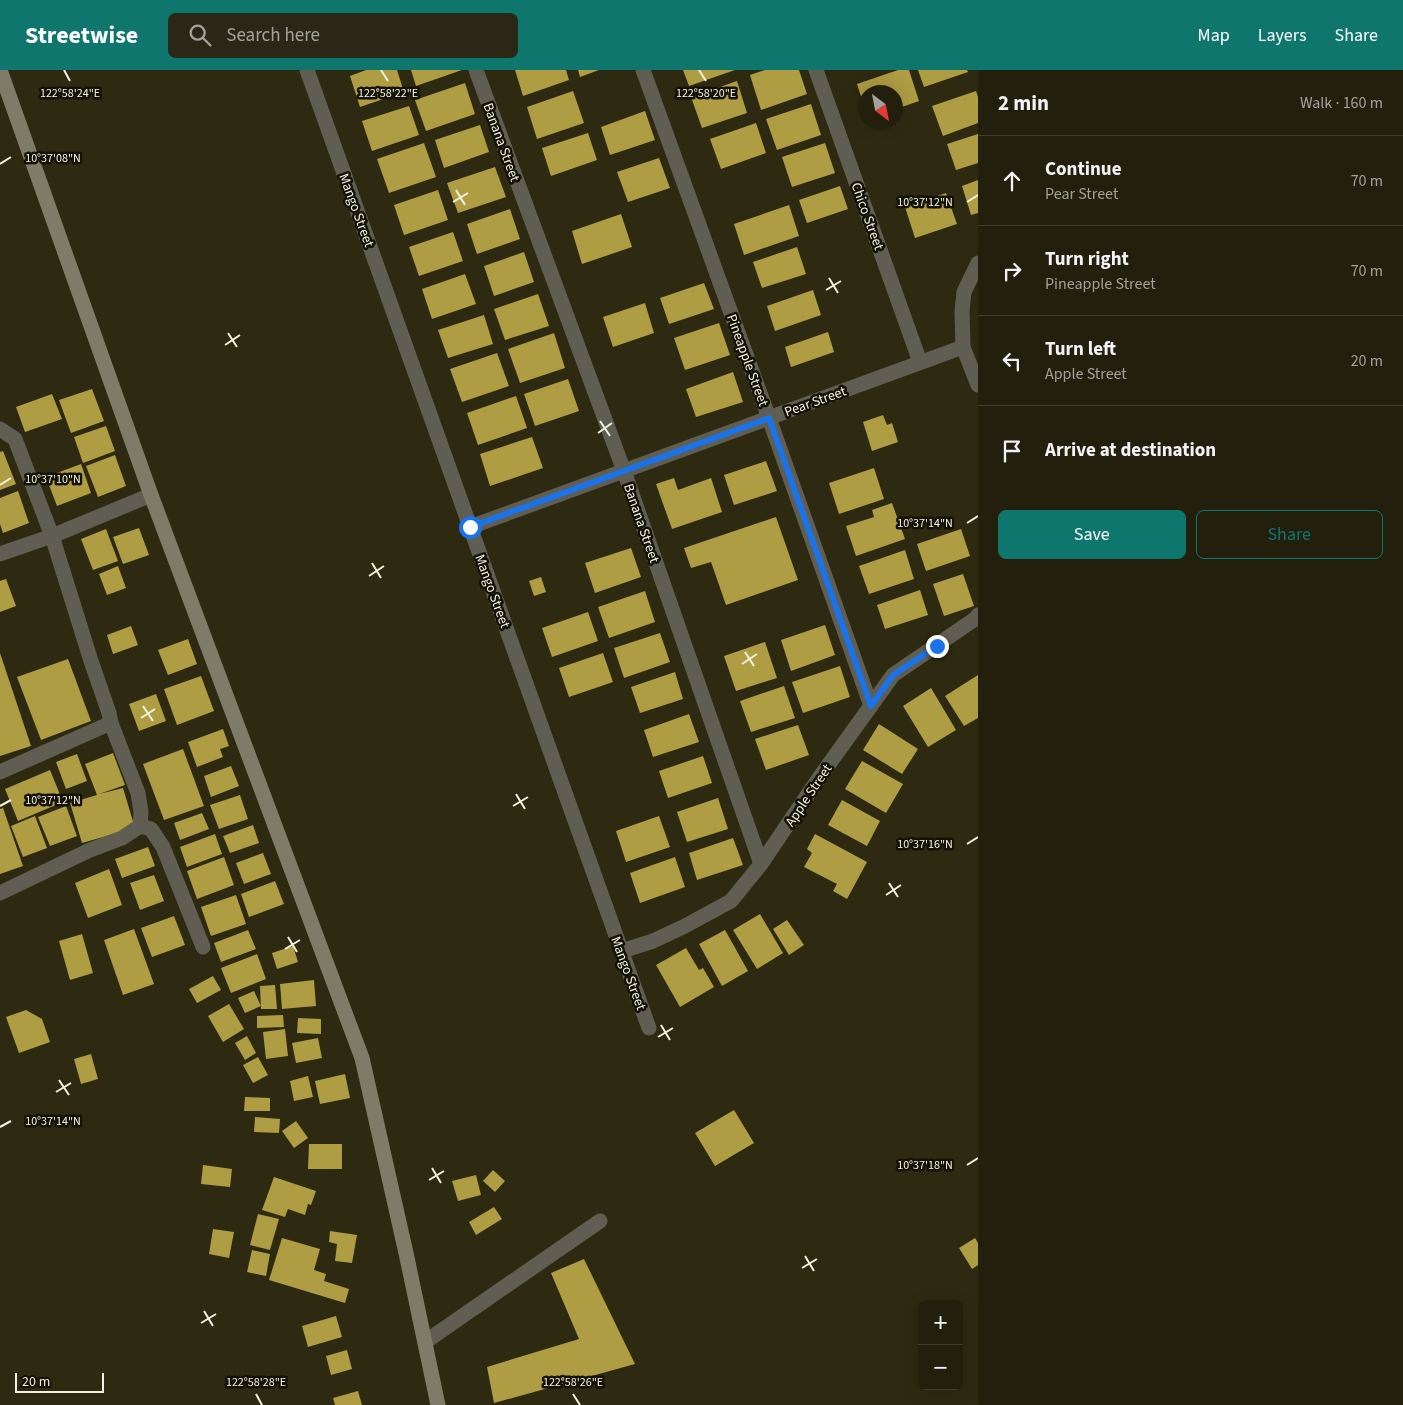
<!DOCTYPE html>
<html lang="en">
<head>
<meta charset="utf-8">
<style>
	:root { --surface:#221f0d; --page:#2a2716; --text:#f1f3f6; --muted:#a2a29d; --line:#3f3d2e; --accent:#0f766e }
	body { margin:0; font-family:"Source Sans 3",sans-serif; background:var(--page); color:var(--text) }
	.controls { position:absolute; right:15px; bottom:15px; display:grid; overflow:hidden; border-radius:8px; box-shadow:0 5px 20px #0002 }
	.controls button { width:45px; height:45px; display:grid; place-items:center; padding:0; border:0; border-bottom:1px solid var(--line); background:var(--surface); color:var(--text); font:25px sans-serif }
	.compass { position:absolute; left:858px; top:15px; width:45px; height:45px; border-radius:50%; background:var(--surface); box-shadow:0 5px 20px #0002; rotate:148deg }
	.scale { position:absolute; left:15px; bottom:12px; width:89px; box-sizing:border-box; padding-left:5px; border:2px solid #f4f1e2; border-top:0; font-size:14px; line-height:18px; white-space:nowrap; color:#f4f1e2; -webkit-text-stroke:4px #141107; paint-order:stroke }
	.stop { position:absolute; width:15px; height:15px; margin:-11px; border:4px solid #1a73e8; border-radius:50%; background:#fff }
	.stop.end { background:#1a73e8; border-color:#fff; box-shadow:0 1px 5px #0008 }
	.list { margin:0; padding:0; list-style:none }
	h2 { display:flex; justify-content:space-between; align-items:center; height:65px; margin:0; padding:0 20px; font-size:21px }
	h2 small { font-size:16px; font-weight:400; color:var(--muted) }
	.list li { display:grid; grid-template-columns:32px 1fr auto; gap:15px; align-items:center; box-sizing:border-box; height:90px; padding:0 20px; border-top:1px solid var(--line) }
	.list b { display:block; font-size:19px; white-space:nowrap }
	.list p { margin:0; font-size:16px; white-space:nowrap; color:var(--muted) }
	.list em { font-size:16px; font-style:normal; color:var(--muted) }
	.actions { display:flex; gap:10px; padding:15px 20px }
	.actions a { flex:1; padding:11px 0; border:1px solid var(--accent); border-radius:8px; text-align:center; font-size:18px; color:var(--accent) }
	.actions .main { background:var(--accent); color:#fff }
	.icon { flex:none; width:28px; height:28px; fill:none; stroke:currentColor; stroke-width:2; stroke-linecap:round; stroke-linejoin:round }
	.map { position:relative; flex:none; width:978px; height:1335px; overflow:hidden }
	header { display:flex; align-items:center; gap:30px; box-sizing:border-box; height:70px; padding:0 25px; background:var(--accent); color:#fff }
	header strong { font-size:24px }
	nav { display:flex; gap:28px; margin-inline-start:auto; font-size:18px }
	.search { width:350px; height:45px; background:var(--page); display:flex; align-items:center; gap:12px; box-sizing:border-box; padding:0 18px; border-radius:8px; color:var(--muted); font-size:19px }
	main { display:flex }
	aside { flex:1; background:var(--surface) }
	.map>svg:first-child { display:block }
	.building { fill:#af9d43 }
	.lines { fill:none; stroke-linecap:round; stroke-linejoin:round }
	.lane { stroke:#605e52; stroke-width:15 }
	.street { stroke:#605e52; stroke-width:15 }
	.secondary { stroke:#7f7b69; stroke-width:15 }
	.route { stroke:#1a73e8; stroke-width:6 }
	.ticks { fill:none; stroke:#f4f1e2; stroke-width:2 }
	.labels { text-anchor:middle; stroke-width:5; stroke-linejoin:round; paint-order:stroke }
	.street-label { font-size:14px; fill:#f4f1e2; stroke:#141107 }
	.ticks-label { font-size:12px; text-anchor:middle; fill:#f4f1e2; stroke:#141107; stroke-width:5; stroke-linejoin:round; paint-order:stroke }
</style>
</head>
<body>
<header>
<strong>Streetwise</strong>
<div class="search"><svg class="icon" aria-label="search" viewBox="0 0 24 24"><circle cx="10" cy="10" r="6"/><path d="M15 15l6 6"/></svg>Search here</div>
<nav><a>Map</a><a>Layers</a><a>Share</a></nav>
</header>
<main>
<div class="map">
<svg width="978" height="1335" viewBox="0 0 978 1335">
	<rect width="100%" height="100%" fill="#2e2911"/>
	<!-- building -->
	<g class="building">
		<polygon points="366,0 397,0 404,22 360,37 350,6"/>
		<polygon points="411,0 462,0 416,16"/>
		<polygon points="515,0 566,0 569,10 523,26"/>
		<polygon points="578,0 599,0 580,7"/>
		<polygon points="683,0 735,0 689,16"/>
		<polygon points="765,0 799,0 807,24 761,40 750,5"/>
		<polygon points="898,0 909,0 919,31 896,39 896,22 866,22 865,39 857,14"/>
		<polygon points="918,0 967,0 968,2 924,17"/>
		<polygon points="737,11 747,43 702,58 691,27"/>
		<polygon points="465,13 475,44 426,61 415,30"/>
		<polygon points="573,21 584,53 537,69 527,37"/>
		<polygon points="976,21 978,27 978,53 943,66 932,36"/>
		<polygon points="811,34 821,65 777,80 766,49"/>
		<polygon points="409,36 419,65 372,81 362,51"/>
		<polygon points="645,41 655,70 610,85 601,57"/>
		<polygon points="756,53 766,83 721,99 710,69"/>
		<polygon points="480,55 489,82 444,98 435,70"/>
		<polygon points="588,63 597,90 551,106 542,78"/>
		<polygon points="978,64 978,93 956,100 947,74"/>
		<polygon points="424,73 436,107 389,123 377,89"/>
		<polygon points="825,73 835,103 792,117 782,87"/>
		<polygon points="659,88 670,118 628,132 617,102"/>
		<polygon points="495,97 506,127 458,143 447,113"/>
		<polygon points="978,110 978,143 971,145 962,116"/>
		<polygon points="840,116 848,139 807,153 799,130"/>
		<polygon points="438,120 448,150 404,165 394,135"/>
		<polygon points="946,123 957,154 915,168 905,137"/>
		<polygon points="789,135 799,166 744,185 734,154"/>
		<polygon points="510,139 520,169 477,184 467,154"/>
		<polygon points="621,144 632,177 582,194 572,161"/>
		<polygon points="453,162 463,191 419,206 409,177"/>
		<polygon points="797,177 806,204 762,218 753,192"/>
		<polygon points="524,182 534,212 494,226 484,196"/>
		<polygon points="465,204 476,234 432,249 422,219"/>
		<polygon points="704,213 714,239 669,254 660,228"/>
		<polygon points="813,220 821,245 775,261 767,236"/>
		<polygon points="538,224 549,256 505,270 494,239"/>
		<polygon points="645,233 654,263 613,277 603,247"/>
		<polygon points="484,245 493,274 448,288 438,260"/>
		<polygon points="719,253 730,285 685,300 674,268"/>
		<polygon points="828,262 834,282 791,297 785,277"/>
		<polygon points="554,263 565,298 520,313 508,279"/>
		<polygon points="497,283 509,316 462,332 450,299"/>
		<polygon points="733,302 743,332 696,347 686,319"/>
		<polygon points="568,309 579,341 535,356 524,324"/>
		<polygon points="92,319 104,351 71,363 59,330"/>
		<polygon points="52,324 62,349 25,362 16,337"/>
		<polygon points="516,326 527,358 478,375 467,343"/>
		<polygon points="883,345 887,355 892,353 898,372 872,381 863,352"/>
		<polygon points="106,356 115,381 83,393 74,367"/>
		<polygon points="532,367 543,398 490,416 480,384"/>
		<polygon points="3,381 16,414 0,420 0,382"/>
		<polygon points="115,385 126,416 98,427 86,396"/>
		<polygon points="766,391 777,421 734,435 724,405"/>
		<polygon points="81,394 91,423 57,436 46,407"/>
		<polygon points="874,398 884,429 839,444 829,413"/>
		<polygon points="674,408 678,420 711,408 722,442 672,459 656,414"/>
		<polygon points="18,421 29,453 3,463 0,454 0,428"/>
		<polygon points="892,433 905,469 856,486 846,456 874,447 872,440"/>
		<polygon points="776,447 798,510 726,535 711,492 691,498 684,478"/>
		<polygon points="139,458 149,485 123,494 113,467"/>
		<polygon points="106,459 118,491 93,500 81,469"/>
		<polygon points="961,459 970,486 926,501 917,474"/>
		<polygon points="631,478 641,507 595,523 585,493"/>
		<polygon points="905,480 914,509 869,524 859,496"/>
		<polygon points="118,496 126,518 107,525 99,504"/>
		<polygon points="963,504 974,536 944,546 933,514"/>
		<polygon points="541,507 546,522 534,526 529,511"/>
		<polygon points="6,509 16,536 0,542 0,511"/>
		<polygon points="920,520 928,545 885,559 877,535"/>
		<polygon points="645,521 655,552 609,568 598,537"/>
		<polygon points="588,542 598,571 552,587 542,558"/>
		<polygon points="825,555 835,585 791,601 781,570"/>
		<polygon points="131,556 138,575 113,584 107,565"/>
		<polygon points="660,563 670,592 624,608 614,578"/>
		<polygon points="188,569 197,594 168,605 158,580"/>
		<polygon points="765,572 777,608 736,621 724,586"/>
		<polygon points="0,583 31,676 0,686"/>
		<polygon points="603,583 613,612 569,627 559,598"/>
		<polygon points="68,589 91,651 41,670 17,607"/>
		<polygon points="840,596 850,627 803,643 792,612"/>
		<polygon points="675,602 683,629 640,643 631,617"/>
		<polygon points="978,605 978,648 964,656 945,626"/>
		<polygon points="201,606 214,641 177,655 164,619"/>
		<polygon points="784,616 795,648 751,662 740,631"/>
		<polygon points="931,618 956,660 928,677 903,636"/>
		<polygon points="156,624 166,651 139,661 129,634"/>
		<polygon points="689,644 699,672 653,687 644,660"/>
		<polygon points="879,654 918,679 902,704 863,680"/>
		<polygon points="798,655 809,685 766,700 755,669"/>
		<polygon points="223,659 229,676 220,679 223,687 197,697 188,672"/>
		<polygon points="183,679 204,736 164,750 143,694"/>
		<polygon points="113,683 125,715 99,724 123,718 135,758 82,773 70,733 97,725 85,694"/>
		<polygon points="77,684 87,711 66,719 56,692"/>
		<polygon points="703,686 712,713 668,728 659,701"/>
		<polygon points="862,691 903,714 886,743 845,719"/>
		<polygon points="231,696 239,716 211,727 204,706"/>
		<polygon points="50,700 63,732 18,751 5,719"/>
		<polygon points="240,725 248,749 219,759 210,735"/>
		<polygon points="718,728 728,759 687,772 677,742"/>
		<polygon points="842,730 880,751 867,776 828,755"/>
		<polygon points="66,736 77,766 50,776 38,747"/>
		<polygon points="3,738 23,796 0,804 0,739"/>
		<polygon points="202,743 209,759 180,770 174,753"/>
		<polygon points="35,746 47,778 23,787 11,756"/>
		<polygon points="659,746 670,777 626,792 616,761"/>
		<polygon points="253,755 259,773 230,783 223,766"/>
		<polygon points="215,764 222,784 187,797 180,777"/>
		<polygon points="815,764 867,792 847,829 833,821 837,814 804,797 812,783 807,779"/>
		<polygon points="733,768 743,795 697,810 689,783"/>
		<polygon points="148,777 155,796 122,808 115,789"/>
		<polygon points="263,783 271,804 244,814 236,793"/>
		<polygon points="224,787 234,815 197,829 187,801"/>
		<polygon points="675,787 685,817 640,833 630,803"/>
		<polygon points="109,799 122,835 88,848 75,813"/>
		<polygon points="154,805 164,831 140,840 130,813"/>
		<polygon points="275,811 284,834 249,847 241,824"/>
		<polygon points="236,825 246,854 211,866 201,837"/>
		<polygon points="760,844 783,883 757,899 733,860"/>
		<polygon points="174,846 185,875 152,887 141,858"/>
		<polygon points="787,850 804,875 789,885 773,859"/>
		<polygon points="134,859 154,914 123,925 104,870"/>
		<polygon points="248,860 256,879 221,892 214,873"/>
		<polygon points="725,860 748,901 722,916 699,874"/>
		<polygon points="82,864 93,903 70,910 59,871"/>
		<polygon points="293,876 298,892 277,899 272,883"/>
		<polygon points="686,878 699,900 703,898 714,917 680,937 656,895"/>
		<polygon points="257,884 266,909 231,923 221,898"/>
		<polygon points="213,906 221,920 197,933 189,919"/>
		<polygon points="314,910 316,936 282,939 280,914"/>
		<polygon points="275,915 277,939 261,939 260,916"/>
		<polygon points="254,921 261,936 245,943 238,928"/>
		<polygon points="229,934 244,959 223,972 208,946"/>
		<polygon points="26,940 42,949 50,972 19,983 6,947"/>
		<polygon points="283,945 284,957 257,958 257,946"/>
		<polygon points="298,948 321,949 321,964 297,963"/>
		<polygon points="285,959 288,986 266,989 263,962"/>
		<polygon points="247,966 256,983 245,990 235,973"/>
		<polygon points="318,968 322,988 296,993 292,973"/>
		<polygon points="91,984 98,1009 81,1014 74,989"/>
		<polygon points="258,987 268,1005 253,1013 243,995"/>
		<polygon points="345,1004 350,1028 320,1034 315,1011"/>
		<polygon points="308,1006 313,1027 294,1031 290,1011"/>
		<polygon points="245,1027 270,1028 270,1041 244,1041"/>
		<polygon points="734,1040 754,1073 715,1096 695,1063"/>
		<polygon points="255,1047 280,1049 279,1063 254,1062"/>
		<polygon points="296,1051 308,1068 294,1078 282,1061"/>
		<polygon points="309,1074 342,1074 342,1099 308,1099"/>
		<polygon points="203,1095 232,1099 230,1117 201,1114"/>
		<polygon points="493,1100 505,1111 495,1122 483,1111"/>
		<polygon points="476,1105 481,1125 458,1131 452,1111"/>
		<polygon points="274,1107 316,1121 311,1135 308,1134 305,1145 288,1139 285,1147 262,1140"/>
		<polygon points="494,1137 502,1149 476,1165 469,1152"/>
		<polygon points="258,1144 279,1149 270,1180 250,1175"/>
		<polygon points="213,1159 234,1162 229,1188 209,1184"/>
		<polygon points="330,1161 357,1165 352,1193 335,1191 337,1174 329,1172"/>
		<polygon points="282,1168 320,1179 314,1200 326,1204 324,1211 349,1219 345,1233 269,1210"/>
		<polygon points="975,1168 978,1173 978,1195 972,1199 959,1178"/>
		<polygon points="252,1180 270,1184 266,1206 247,1202"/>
		<polygon points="584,1189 635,1294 494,1333 487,1297 579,1269 551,1203"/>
		<polygon points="336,1246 342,1267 308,1277 302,1256"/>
		<polygon points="347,1280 352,1299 331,1305 326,1286"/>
		<polygon points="358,1321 362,1335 335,1335 333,1328"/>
	</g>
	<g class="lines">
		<!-- lane -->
		<polyline class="lane" points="425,1272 600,1151"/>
		<!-- street -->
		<g class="street">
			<polyline points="307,0 649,958"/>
			<polyline points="476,0 624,401 761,794"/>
			<polyline points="643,0 769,348 871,636"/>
			<polyline points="816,0 920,292"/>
			<polyline points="978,193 964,222 962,241 963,277 978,315"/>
			<polyline points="0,359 15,369 52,466 91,591 109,643 111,653 138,723 141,742 140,756 122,768 90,780 0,823"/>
			<polyline points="470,457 963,277"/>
			<polyline points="0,484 52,466 151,425"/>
			<polyline points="0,702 111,653"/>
			<polyline points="140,756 151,759 163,777 203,877"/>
			<polyline points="622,881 653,871 685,856 731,831 761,794 819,708 893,605 975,549 978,545"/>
		</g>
		<!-- secondary -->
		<polyline class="secondary" points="0,0 151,425 362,988 406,1183 438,1335"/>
	</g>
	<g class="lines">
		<!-- route -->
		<polyline class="route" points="470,457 769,348 871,636 893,605 937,576"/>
	</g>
	<!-- ticks -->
	<path class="ticks" d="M64,0L70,11M381,0L388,11M699,0L706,11M0,94L11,87M456,120L465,135M453,132L468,123M967,132L978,125M829,208L838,223M826,220L841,211M228,263L237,277M225,275L240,265M600,351L610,366M598,363L612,353M0,415L11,408M967,453L978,446M372,493L381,508M369,506L384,496M745,582L754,596M742,594L757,584M143,636L153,651M141,648L155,639M516,724L525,739M0,736L11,730M513,736L528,727M967,774L978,767M889,813L898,827M886,825L901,815M288,867L297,882M285,879L300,870M661,955L670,970M658,967L673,958M59,1010L69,1025M56,1022L71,1013M0,1057L11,1051M967,1095L978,1088M432,1098L441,1113M429,1110L444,1101M805,1186L814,1201M802,1198L817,1189M204,1241L213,1256M201,1253L216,1244M256,1324L262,1335M573,1324L580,1335"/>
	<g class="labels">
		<!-- street labels -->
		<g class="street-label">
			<text transform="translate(502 72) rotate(70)" y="5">Banana Street</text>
			<text transform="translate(357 140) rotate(70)" y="5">Mango Street</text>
			<text transform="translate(868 146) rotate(70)" y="5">Chico Street</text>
			<text transform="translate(748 290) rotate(70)" y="5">Pineapple Street</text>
			<text transform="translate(815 331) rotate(-20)" y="5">Pear Street</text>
			<text transform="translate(642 453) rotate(71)" y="5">Banana Street</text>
			<text transform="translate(493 521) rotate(70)" y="5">Mango Street</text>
			<text transform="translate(808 725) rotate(-56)" y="5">Apple Street</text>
			<text transform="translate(629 903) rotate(70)" y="5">Mango Street</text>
		</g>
	</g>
	<g class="ticks-label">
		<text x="70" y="27">122°58'24"E</text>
		<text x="388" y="27">122°58'22"E</text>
		<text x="706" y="27">122°58'20"E</text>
		<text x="53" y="92">10°37'08"N</text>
		<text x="925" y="136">10°37'12"N</text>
		<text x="53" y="413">10°37'10"N</text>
		<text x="925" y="457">10°37'14"N</text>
		<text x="53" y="734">10°37'12"N</text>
		<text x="925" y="778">10°37'16"N</text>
		<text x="53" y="1055">10°37'14"N</text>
		<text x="925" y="1099">10°37'18"N</text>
		<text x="256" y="1316">122°58'28"E</text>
		<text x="573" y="1316">122°58'26"E</text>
	</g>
</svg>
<div class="controls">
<button>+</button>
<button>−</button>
</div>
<svg class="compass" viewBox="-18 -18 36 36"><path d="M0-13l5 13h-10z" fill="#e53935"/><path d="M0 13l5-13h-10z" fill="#a2a29d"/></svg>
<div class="scale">20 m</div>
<div class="stop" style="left:470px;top:457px"></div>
<div class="stop end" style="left:937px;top:576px"></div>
</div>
<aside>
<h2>2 min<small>Walk · 160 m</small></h2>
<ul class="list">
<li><svg class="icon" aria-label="ahead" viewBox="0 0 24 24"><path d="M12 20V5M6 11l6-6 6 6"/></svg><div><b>Continue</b><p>Pear Street</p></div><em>70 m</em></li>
<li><svg class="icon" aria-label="right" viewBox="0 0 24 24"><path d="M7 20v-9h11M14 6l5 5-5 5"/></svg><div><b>Turn right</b><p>Pineapple Street</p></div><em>70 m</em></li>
<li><svg class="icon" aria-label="left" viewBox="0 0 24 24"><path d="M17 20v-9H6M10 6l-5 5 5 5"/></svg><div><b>Turn left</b><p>Apple Street</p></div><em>20 m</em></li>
<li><svg class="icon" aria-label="arrive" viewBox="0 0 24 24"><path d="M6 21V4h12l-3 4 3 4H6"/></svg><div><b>Arrive at destination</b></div></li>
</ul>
<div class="actions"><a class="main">Save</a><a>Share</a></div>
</aside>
</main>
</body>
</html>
